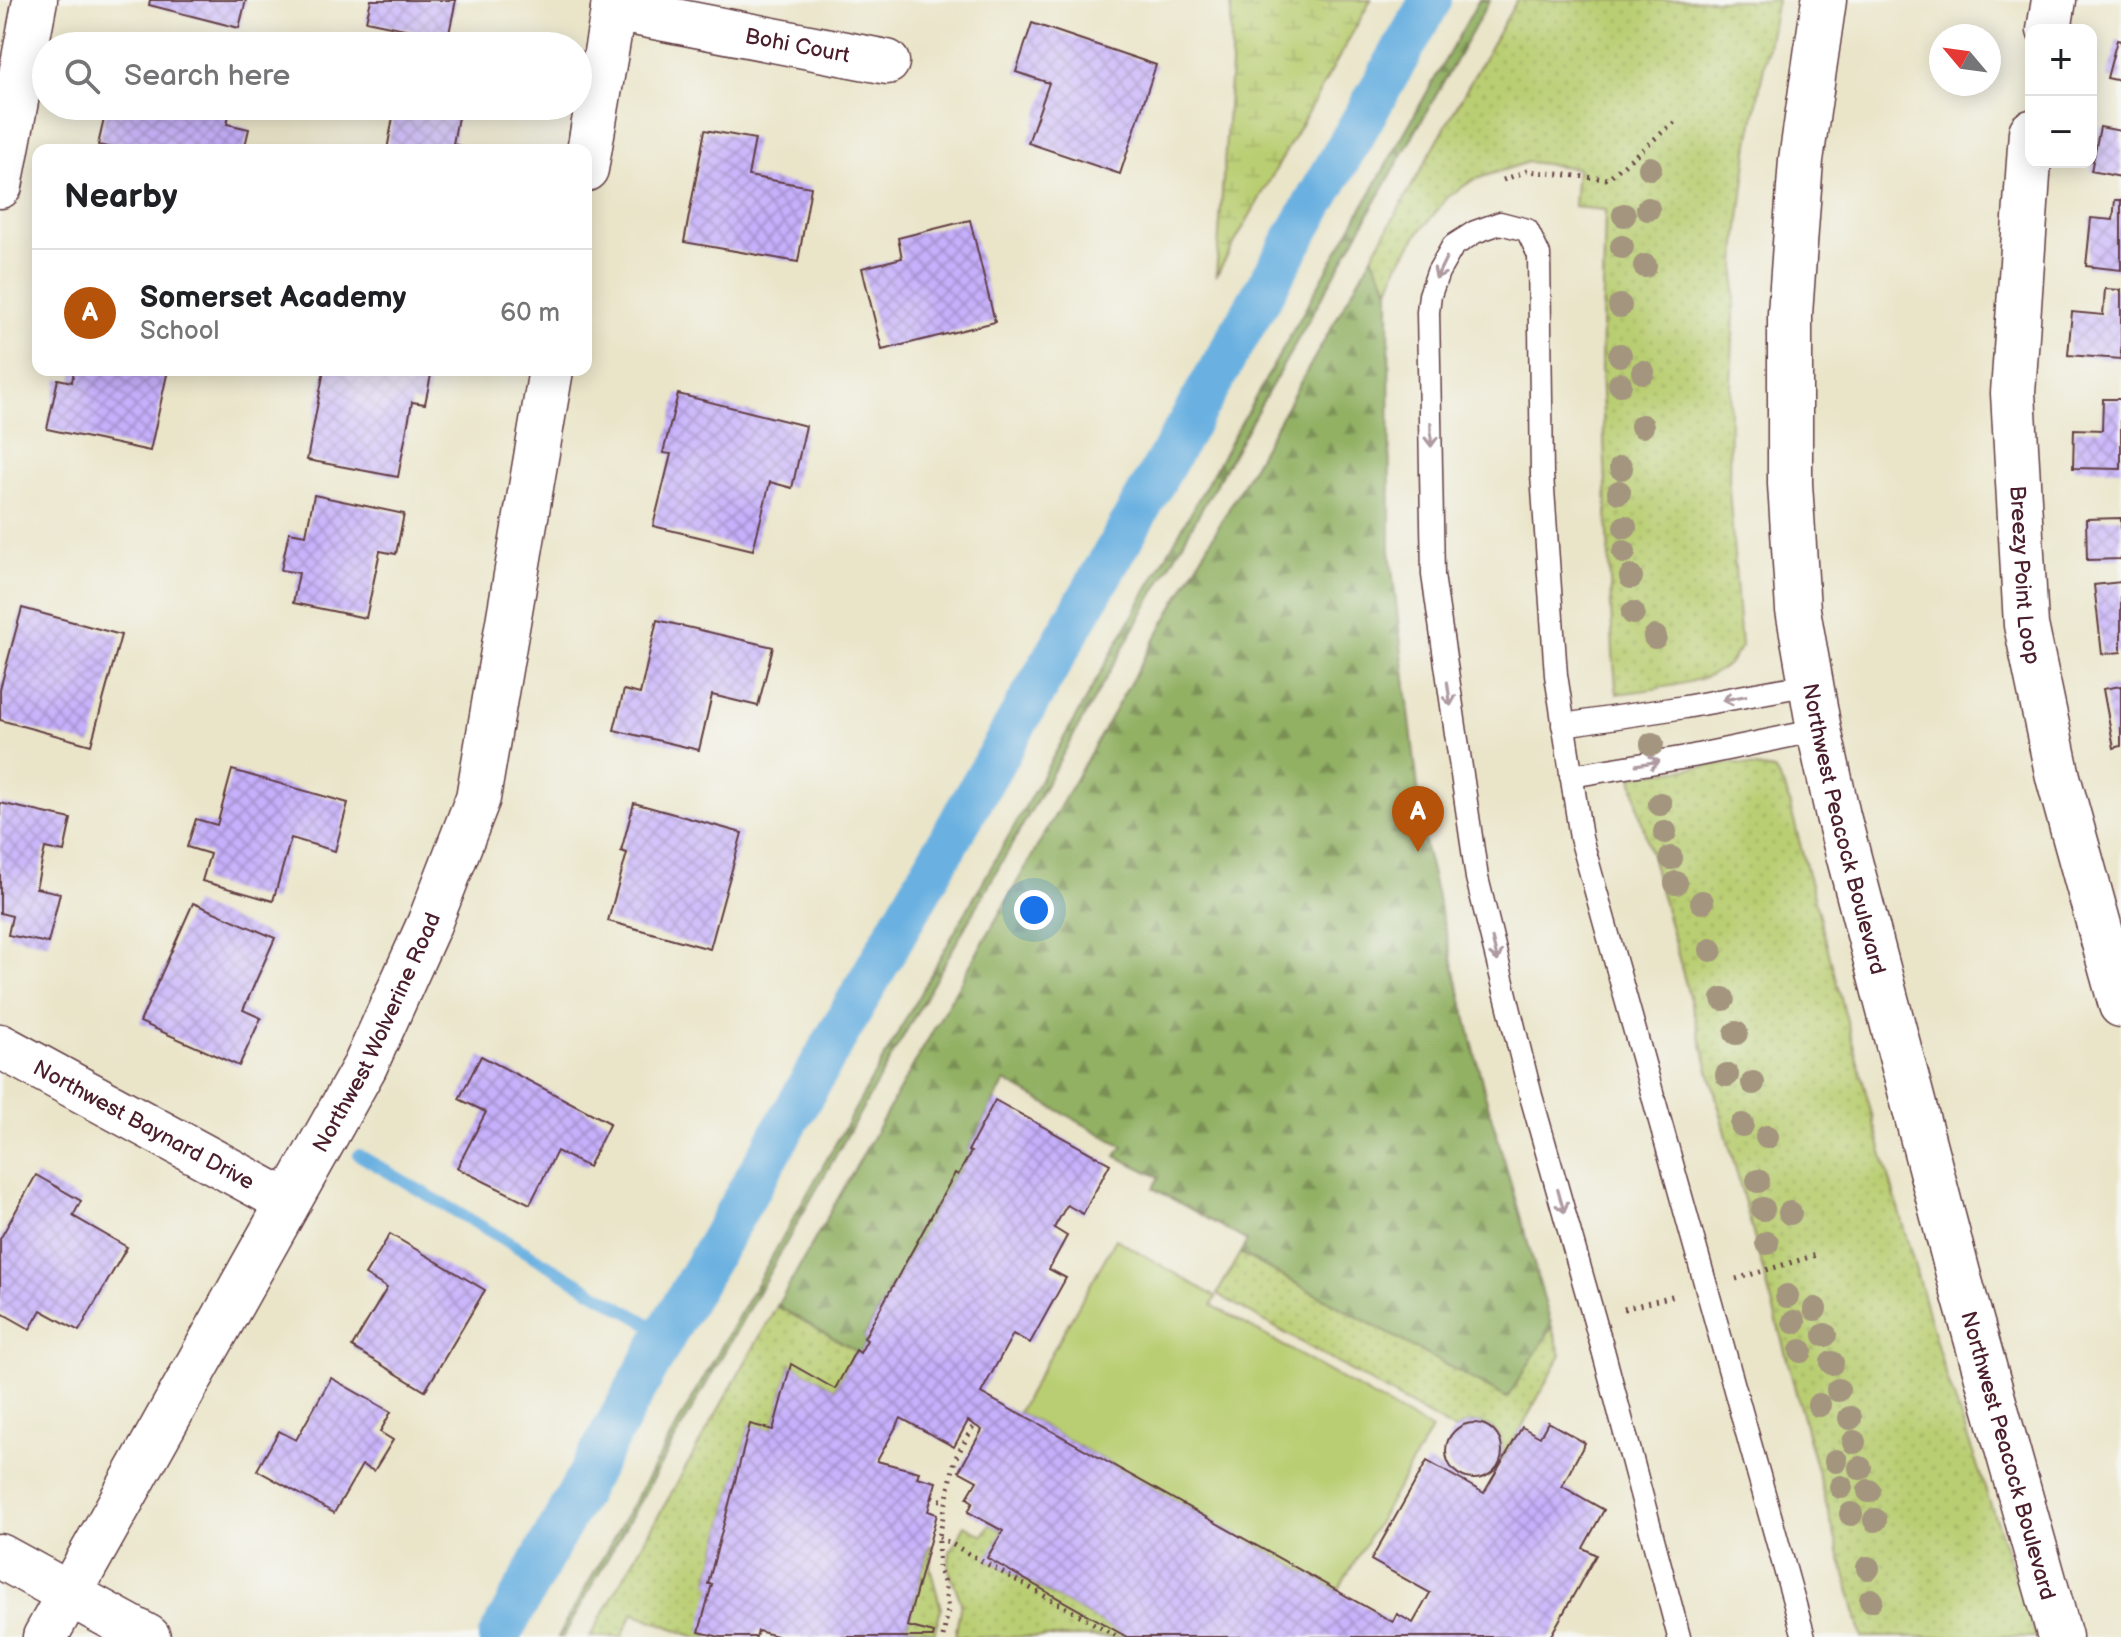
<!DOCTYPE html>
<html lang="en">
<head>
<meta charset="utf-8">
<style>
	:root { --surface:#fff; --page:#f6f6f6; --text:#202124; --muted:#757577; --line:#e0e0e0; --accent:#b45309 }
	body { margin:0; font-family:"Balsamiq Sans",sans-serif; background:var(--page); color:var(--text) }
	.controls { position:absolute; right:24px; top:24px; display:grid; overflow:hidden; border-radius:16px; box-shadow:0 4px 20px #0003 }
	.controls button { width:72px; height:72px; display:grid; place-items:center; padding:0; border:0; border-bottom:2px solid var(--line); background:var(--surface); color:var(--text); font:40px sans-serif }
	.compass { position:absolute; left:1929px; top:24px; width:72px; height:72px; border-radius:50%; background:var(--surface); box-shadow:0 4px 20px #0003; rotate:299deg }
	.you { position:absolute; left:1034px; top:910px; width:28px; height:28px; margin:-20px; border:6px solid #fff; border-radius:50%; background:#1a73e8; box-shadow:0 0 0 12px #1a73e833 }
	.badge { display:grid; place-items:center; width:52px; height:52px; border-radius:50%; background:var(--accent); color:#fff; font-size:26px; font-weight:700 }
	.pin { position:absolute; translate:-50% -66px; filter:drop-shadow(0 2px 4px #0008) }
	.pin::after { content:''; position:absolute; top:42px; width:28px; height:24px; background:inherit; clip-path:polygon(0 0,100% 0,50% 100%) }
	.list { margin:0; padding:0; list-style:none }
	h2 { display:flex; justify-content:space-between; align-items:center; height:104px; margin:0; padding:0 32px; font-size:34px }
	h2 small { font-size:26px; font-weight:400; color:var(--muted) }
	.list li { display:grid; grid-template-columns:52px 1fr auto; gap:24px; align-items:center; box-sizing:border-box; height:128px; padding:0 32px; border-top:2px solid var(--line) }
	.list b { display:block; font-size:30px; white-space:nowrap }
	.list p { margin:0; font-size:26px; white-space:nowrap; color:var(--muted) }
	.list em { font-size:26px; font-style:normal; color:var(--muted) }
	.icon { flex:none; width:44px; height:44px; fill:none; stroke:currentColor; stroke-width:2; stroke-linecap:round; stroke-linejoin:round }
	.map { position:relative; flex:none; width:2121px; height:1637px; overflow:hidden }
	.search { position:absolute; background:var(--surface); box-shadow:0 4px 20px #0003; left:32px; top:32px; width:560px; height:88px; display:flex; align-items:center; gap:20px; box-sizing:border-box; padding:0 28px; border-radius:44px; color:var(--muted); font-size:30px }
	.panel { position:absolute; background:var(--surface); box-shadow:0 4px 20px #0003; left:32px; top:144px; width:560px; height:232px; border-radius:16px }
	.map>svg:first-child { display:block }
	.grass { fill:url(#grass-dots); stroke:#82764e; stroke-width:2 }
	.forest { fill:url(#forest-firs); stroke:#6e6848; stroke-width:2 }
	.wetland { fill:url(#wetland-marsh); stroke:#82764e; stroke-width:2 }
	.garden { fill:#b9ce72; stroke:#82764e; stroke-width:2 }
	.lines { fill:none; stroke-linecap:round; stroke-linejoin:round }
	.stream { stroke:#6bb1e1; stroke-width:12 }
	.canal { stroke:#6bb1e1; stroke-width:42 }
	.building { fill:url(#building-cross-hatch) }
	.service-casing { stroke:#623d43; stroke-width:25 }
	.minor-casing { stroke:#623d43; stroke-width:47 }
	.tertiary-casing { stroke:#623d43; stroke-width:47 }
	.path { stroke:#623d43; stroke-width:5; stroke-dasharray:2 6; stroke-linecap:butt }
	.service { stroke:#fff; stroke-width:22 }
	.minor { stroke:#fff; stroke-width:44 }
	.tertiary { stroke:#fff; stroke-width:44 }
	.tree { fill:#a4957e }
	.oneway { stroke:#ae9aa0 }
	.labels { text-anchor:middle; stroke-width:8; stroke-linejoin:round; paint-order:stroke }
	.street-label { font-size:22px; fill:#4a1f2b; stroke:#f6f6f2 }
</style>
</head>
<body>
<div class="map">
<svg width="2121" height="1637" viewBox="0 0 2121 1637">
	<defs>
		<pattern id="grass-dots" width="8" height="8" patternUnits="userSpaceOnUse" patternTransform="scale(2)"><rect width="8" height="8" fill="#b9ce72"/><path d="M2 2h.1M6 6h.1" fill="none" stroke="#a1b063" stroke-width="1.8" stroke-linecap="round"/></pattern>
		<pattern id="forest-firs" width="22" height="20" patternUnits="userSpaceOnUse" patternTransform="scale(2)"><rect width="22" height="20" fill="#92b164"/><path d="M5 1l3.5 6h-7zM16 11l3.5 6h-7z" fill="#798f53"/></pattern>
		<pattern id="wetland-marsh" width="20" height="14" patternUnits="userSpaceOnUse" patternTransform="scale(2)"><rect width="20" height="14" fill="#b9ce72"/><path d="M1 5h8M5 5V1M11 12h8M15 12V8" fill="none" stroke="#a1b063"/></pattern>
		<pattern id="building-cross-hatch" width="8" height="8" patternUnits="userSpaceOnUse" patternTransform="scale(2)"><rect width="8" height="8" fill="#c6b0fc"/><path d="M0 0l8 8M0 8l8-8" fill="none" stroke="#a38fcc"/></pattern>
	</defs>
	<rect width="100%" height="100%" fill="#f6f6f2"/>
	<filter id="ink" filterUnits="userSpaceOnUse"><feTurbulence type="fractalNoise" baseFrequency=".0125" numOctaves="2"/><feDisplacementMap in="SourceGraphic" scale="16" xChannelSelector="R" yChannelSelector="G"/><feConvolveMatrix kernelMatrix="1 2 1 2 8 2 1 2 1" color-interpolation-filters="sRGB"/></filter>
	<filter id="wash" filterUnits="userSpaceOnUse"><feTurbulence type="fractalNoise" baseFrequency=".006" numOctaves="4" result="noise"/><feDisplacementMap in="SourceGraphic" scale="32" xChannelSelector="R" yChannelSelector="G"/><feGaussianBlur stdDeviation="1.8" result="paint"/><feColorMatrix in="noise" values="0 0 0 0 0 0 0 0 0 0 0 0 0 0 0 0 0 1.4 0 .05"/><feComposite in="paint" operator="in"/></filter>
	<g filter="url(#wash)">
		<rect width="100%" height="100%" fill="#eae5c9"/>
		<!-- grass -->
		<g class="grass">
			<path d="M1517,0H1777L1749,143L1737,245L1730,406L1729,488L1741,647C1735,655 1729,666 1720,670C1695,685 1646,690 1617,694L1613,654L1601,368L1605,210L1574,207L1577,168L1528,162L1473,180L1448,197L1417,235L1398,265L1389,289L1372,256Z"/>
			<polygon points="1730,763 1774,770 1786,791 1878,1138 1943,1366 2036,1637 1862,1637 1639,811 1632,776"/>
			<path d="M1240,1253L1507,1398L1552,1327L1561,1355L1522,1427L1499,1464C1513,1433 1481,1411 1454,1430L1217,1294Z"/>
			<polygon points="777,1306 856,1350 835,1389 791,1364 773,1430 750,1425 708,1583 712,1584 708,1637 695,1637 633,1613 622,1637 590,1637"/>
			<polygon points="990,1524 1003,1531 988,1559 1127,1637 955,1637 961,1602 949,1570 949,1561 950,1552 965,1525 983,1535"/>
			<polygon points="929,1546 932,1546 930,1567 941,1609 934,1633 907,1626"/>
		</g>
		<!-- forest -->
		<g class="forest">
			<polygon points="1479,0 1490,0 563,1637 558,1637"/>
			<polygon points="1372,256 1389,289 1390,551 1425,847 1485,1094 1552,1327 1507,1398 1240,1253 1247,1241 1153,1188 1159,1177 1116,1156 1123,1146 1005,1081 968,1150 971,1152 958,1175 955,1174 864,1337 867,1340 860,1353 777,1306"/>
		</g>
		<!-- wetland -->
		<polygon class="wetland" points="1231,0 1371,0 1216,276 1231,67"/>
		<!-- garden -->
		<polygon class="garden" points="1116,1239 1216,1297 1212,1305 1431,1430 1338,1591 1018,1412"/>
		<g class="lines">
			<!-- stream -->
			<polyline class="stream" points="359,1155 666,1334"/>
			<!-- canal -->
			<polyline class="canal" points="499,1637 666,1334 1431,0"/>
		</g>
		<g id="blocks">
			<!-- building -->
			<g class="building">
				<polygon points="150,0 246,0 239,28 149,5"/>
				<polygon points="371,0 456,0 448,38 366,21"/>
				<polygon points="1032,23 1156,65 1120,174 1028,143 1049,83 1016,72"/>
				<polygon points="146,36 185,45 185,46 143,46"/>
				<polygon points="2117,40 2121,41 2121,81 2107,78"/>
				<polygon points="107,106 231,106 227,124 249,129 244,150 122,150 98,145"/>
				<polygon points="395,106 460,106 453,144 476,150 387,150"/>
				<polygon points="2100,127 2121,131 2121,177 2091,171"/>
				<polygon points="705,130 755,139 748,176 811,187 798,262 684,242"/>
				<polygon points="2115,200 2121,200 2121,270 2086,266 2091,218 2113,220"/>
				<polygon points="970,220 995,322 882,350 862,268 902,258 898,238"/>
				<polygon points="2105,289 2121,290 2121,359 2068,355 2072,312 2103,315"/>
				<polygon points="74,370 168,370 150,451 47,429 58,379 72,382"/>
				<polygon points="324,370 432,370 425,404 412,402 398,477 307,460"/>
				<polygon points="678,394 806,426 792,488 770,482 753,550 653,526 671,454 663,453"/>
				<polygon points="2103,399 2121,399 2121,469 2073,468 2074,429 2102,430"/>
				<polygon points="314,495 404,514 396,554 380,551 366,618 293,603 299,573 281,570 289,532 306,535"/>
				<polygon points="2121,518 2121,559 2087,560 2086,519"/>
				<polygon points="2121,582 2121,652 2102,654 2094,585"/>
				<polygon points="22,608 121,635 91,745 0,720 0,689"/>
				<polygon points="657,620 773,647 758,706 712,695 699,750 614,730 624,690 640,694"/>
				<polygon points="2121,686 2121,746 2114,748 2103,689"/>
				<polygon points="232,770 348,803 335,851 291,838 273,901 202,881 210,854 187,847 196,819 217,825"/>
				<polygon points="0,803 71,819 64,852 45,848 36,888 60,893 48,943 8,935 12,916 0,913"/>
				<polygon points="634,803 742,833 710,949 608,921 627,853 621,851"/>
				<polygon points="193,903 275,938 243,1010 261,1018 239,1066 140,1022"/>
				<polygon points="481,1056 610,1123 588,1167 557,1151 530,1204 457,1168 486,1112 459,1099"/>
				<polygon points="995,1100 1110,1164 1083,1214 1067,1205 1054,1228 1067,1236 1049,1269 1066,1278 1030,1343 1013,1334 981,1393 1017,1413 1018,1412 1393,1622 1397,1614 1413,1623 1430,1593 1371,1560 1427,1461 1484,1493 1522,1427 1540,1437 1548,1422 1585,1443 1562,1486 1604,1510 1583,1548 1596,1555 1550,1637 1127,1637 987,1558 1003,1531 968,1512 973,1502 967,1498 977,1481 959,1471 982,1430 968,1421 954,1447 901,1418 877,1461 919,1472 917,1477 936,1482 928,1511 937,1514 907,1626 934,1633 933,1637 780,1637 758,1631 756,1637 720,1637 699,1632 712,1584 708,1584 750,1424 773,1430 791,1364 835,1389 856,1350 860,1353 867,1340 864,1338 955,1173 958,1175 971,1152 968,1151"/>
				<polygon points="36,1175 81,1201 73,1216 127,1247 79,1331 41,1310 30,1329 0,1312 0,1239"/>
				<polygon points="390,1234 485,1290 425,1391 352,1347 387,1288 365,1275"/>
				<polygon points="331,1378 391,1412 380,1432 393,1440 374,1471 362,1465 334,1513 257,1470 279,1431 296,1440"/>
				<circle cx="1474" cy="1451" r="28"/>
			</g>
		</g>
	</g>
	<g filter="url(#ink)">
		<use href="#blocks" fill-opacity="0" stroke="#623d43" stroke-width="2"/>
		<g class="lines">
			<defs>
				<g id="service">
					<polyline points="1563,725 1685,707 1811,684"/>
					<polyline points="1571,776 1693,756 1819,730"/>
					<polyline points="1679,1637 1603,1350 1531,1096 1477,878 1433,575 1428,312 1430,295 1438,272 1453,246 1475,232 1500,223 1527,230 1539,255 1542,475 1556,675 1581,838 1804,1637"/>
				</g>
				<g id="minor">
					<path id="s1" d="M613,9L887,62"/>
					<polyline points="2049,30 2054,0"/>
					<path id="s2" d="M2031,132L2013,393L2026,625L2058,777L2121,1005"/>
					<polyline points="586,169 615,0"/>
					<polyline points="0,186 35,0"/>
					<path id="s3" d="M0,1046L288,1202"/>
					<path id="s4" d="M45,1637L365,1066L429,924L478,798L551,370"/>
				</g>
				<g id="tertiary">
					<path id="s5" d="M1824,0L1801,160L1790,314V484L1798,610L1819,730L1838,816L1960,1281L2060,1637"/>
					<polyline points="0,1556 148,1637"/>
				</g>
			</defs>
			<!-- service casing -->
			<use href="#service" class="service-casing"/>
			<!-- minor casing -->
			<use href="#minor" class="minor-casing"/>
			<!-- tertiary casing -->
			<use href="#tertiary" class="tertiary-casing"/>
			<!-- path -->
			<g class="path">
				<polyline points="1503,180 1527,171 1607,179 1677,120"/>
				<polyline points="1736,1279 1820,1254"/>
				<polyline points="1624,1309 1676,1295"/>
				<polyline points="932,1497 947,1502"/>
				<polyline points="939,1537 1118,1637"/>
				<polyline points="943,1637 948,1610 944,1582 938,1568 939,1537 955,1459 974,1425"/>
			</g>
			<!-- service -->
			<use href="#service" class="service"/>
			<!-- minor -->
			<use href="#minor" class="minor"/>
			<!-- tertiary -->
			<use href="#tertiary" class="tertiary"/>
		</g>
		<!-- trees -->
		<g class="tree">
			<circle cx="1650" cy="168" r="12"/>
			<circle cx="1648" cy="209" r="12"/>
			<circle cx="1624" cy="215" r="12"/>
			<circle cx="1622" cy="247" r="12"/>
			<circle cx="1645" cy="266" r="12"/>
			<circle cx="1620" cy="306" r="12"/>
			<circle cx="1620" cy="355" r="12"/>
			<circle cx="1643" cy="372" r="12"/>
			<circle cx="1620" cy="384" r="12"/>
			<circle cx="1642" cy="426" r="12"/>
			<circle cx="1621" cy="468" r="12"/>
			<circle cx="1619" cy="492" r="12"/>
			<circle cx="1625" cy="527" r="12"/>
			<circle cx="1624" cy="552" r="12"/>
			<circle cx="1631" cy="577" r="12"/>
			<circle cx="1633" cy="613" r="12"/>
			<circle cx="1655" cy="637" r="12"/>
			<circle cx="1652" cy="744" r="12"/>
			<circle cx="1660" cy="804" r="12"/>
			<circle cx="1665" cy="832" r="12"/>
			<circle cx="1671" cy="858" r="12"/>
			<circle cx="1676" cy="883" r="12"/>
			<circle cx="1702" cy="902" r="12"/>
			<circle cx="1711" cy="950" r="12"/>
			<circle cx="1723" cy="999" r="12"/>
			<circle cx="1736" cy="1033" r="12"/>
			<circle cx="1727" cy="1075" r="12"/>
			<circle cx="1753" cy="1083" r="12"/>
			<circle cx="1742" cy="1125" r="12"/>
			<circle cx="1767" cy="1137" r="12"/>
			<circle cx="1758" cy="1181" r="12"/>
			<circle cx="1763" cy="1209" r="12"/>
			<circle cx="1790" cy="1213" r="12"/>
			<circle cx="1767" cy="1243" r="12"/>
			<circle cx="1787" cy="1296" r="12"/>
			<circle cx="1815" cy="1309" r="12"/>
			<circle cx="1794" cy="1322" r="12"/>
			<circle cx="1825" cy="1335" r="12"/>
			<circle cx="1801" cy="1351" r="12"/>
			<circle cx="1832" cy="1363" r="12"/>
			<circle cx="1838" cy="1390" r="12"/>
			<circle cx="1819" cy="1405" r="12"/>
			<circle cx="1850" cy="1418" r="12"/>
			<circle cx="1854" cy="1442" r="12"/>
			<circle cx="1836" cy="1461" r="12"/>
			<circle cx="1860" cy="1468" r="12"/>
			<circle cx="1841" cy="1487" r="12"/>
			<circle cx="1869" cy="1491" r="12"/>
			<circle cx="1851" cy="1514" r="12"/>
			<circle cx="1875" cy="1520" r="12"/>
			<circle cx="1868" cy="1568" r="12"/>
			<circle cx="1871" cy="1600" r="12"/>
		</g>
		<!-- one-way arrows -->
		<defs><path id="oneway-shaft" d="M-6 0H5M1.5-3L5.5 0L1.5 3" fill="none" stroke-width="1.6" stroke-linecap="round" stroke-linejoin="round" transform="scale(2)"/></defs>
		<g class="oneway">
			<use href="#oneway-shaft" transform="translate(1441 268) rotate(116)"/>
			<use href="#oneway-shaft" transform="translate(1431 435) rotate(89)"/>
			<use href="#oneway-shaft" transform="translate(1449 694) rotate(82)"/>
			<use href="#oneway-shaft" transform="translate(1734 698) rotate(169)"/>
			<use href="#oneway-shaft" transform="translate(1648 763) rotate(-9)"/>
			<use href="#oneway-shaft" transform="translate(1495 950) rotate(76)"/>
			<use href="#oneway-shaft" transform="translate(1561 1201) rotate(74)"/>
		</g>
	</g>
	<g class="labels">
		<!-- street labels -->
		<g class="street-label">
			<text dy="8" stroke="none"><textPath href="#s1" startOffset="188">Bohi Court</textPath></text>
			<text dy="8" stroke="none"><textPath href="#s2" startOffset="444">Breezy Point Loop</textPath></text>
			<text dy="8" stroke="none"><textPath href="#s5" startOffset="836">Northwest Peacock Boulevard</textPath></text>
			<text dy="8" stroke="none"><textPath href="#s4" startOffset="690">Northwest Wolverine Road</textPath></text>
			<text dy="8" stroke="none"><textPath href="#s3" startOffset="164">Northwest Baynard Drive</textPath></text>
			<text dy="8" stroke="none"><textPath href="#s5" startOffset="1484">Northwest Peacock Boulevard</textPath></text>
		</g>
	</g>
</svg>
<div class="controls">
<button>+</button>
<button>−</button>
</div>
<svg class="compass" viewBox="-18 -18 36 36"><path d="M0-13l5 13h-10z" fill="#e53935"/><path d="M0 13l5-13h-10z" fill="#757577"/></svg>
<div class="you"></div>
<div class="pin badge" style="left:1418px;top:852px">A</div>
<div class="search"><svg class="icon" aria-label="search" viewBox="0 0 24 24"><circle cx="10" cy="10" r="6"/><path d="M15 15l6 6"/></svg>Search here</div>
<section class="panel">
<h2>Nearby<small></small></h2>
<ul class="list">
<li><span class="badge">A</span><div><b>Somerset Academy</b><p>School</p></div><em>60 m</em></li>
</ul>
</section>
</div>
</body>
</html>
